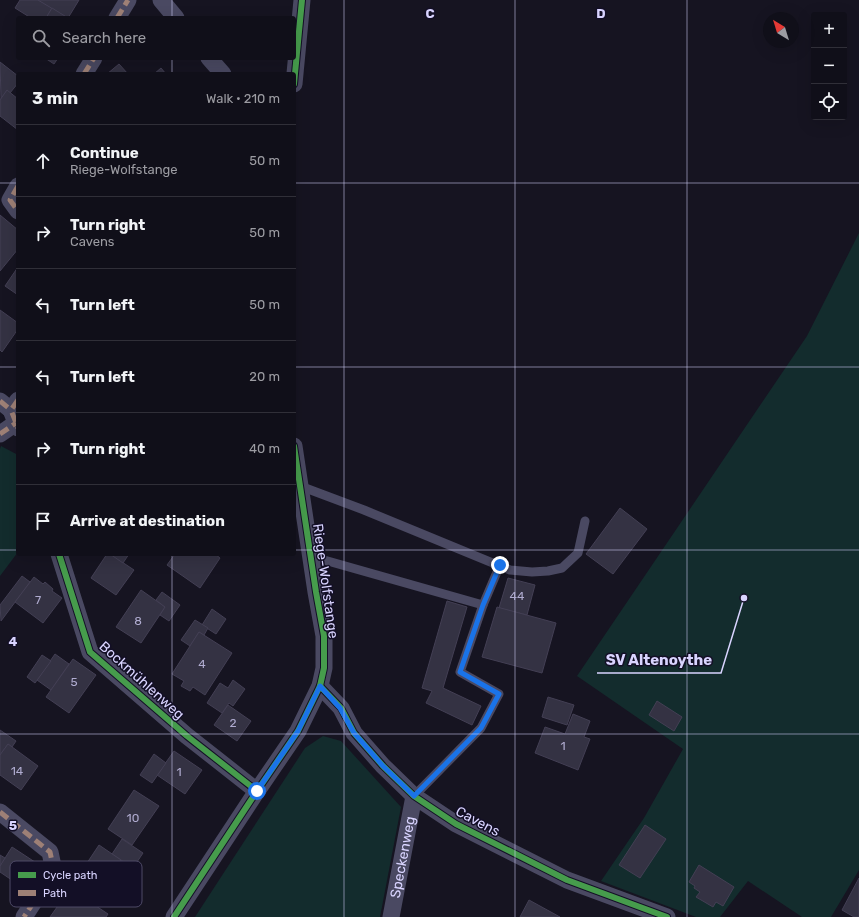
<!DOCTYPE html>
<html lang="en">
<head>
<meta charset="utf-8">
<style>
	:root { --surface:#100f19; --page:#191822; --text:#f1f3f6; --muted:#9c9ca2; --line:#302f38 }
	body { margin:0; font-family:Rubik,sans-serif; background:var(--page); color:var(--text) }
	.controls { position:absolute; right:12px; top:12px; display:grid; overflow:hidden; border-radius:4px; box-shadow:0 4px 16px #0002 }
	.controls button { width:36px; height:36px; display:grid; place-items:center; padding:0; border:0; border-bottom:1px solid var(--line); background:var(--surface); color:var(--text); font:20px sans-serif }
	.compass { position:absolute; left:763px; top:12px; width:36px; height:36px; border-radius:50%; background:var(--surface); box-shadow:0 4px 16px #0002; rotate:322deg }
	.stop { position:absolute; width:12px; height:12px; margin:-9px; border:3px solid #1a73e8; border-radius:50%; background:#fff }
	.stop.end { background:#1a73e8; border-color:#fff; box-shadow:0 1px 4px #0008 }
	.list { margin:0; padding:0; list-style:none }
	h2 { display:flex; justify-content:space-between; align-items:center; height:52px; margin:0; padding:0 16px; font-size:17px }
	h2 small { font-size:13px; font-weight:400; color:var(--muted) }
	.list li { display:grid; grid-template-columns:26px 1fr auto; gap:12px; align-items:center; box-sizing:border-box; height:72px; padding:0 16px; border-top:1px solid var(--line) }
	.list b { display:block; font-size:15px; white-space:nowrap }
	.list p { margin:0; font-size:13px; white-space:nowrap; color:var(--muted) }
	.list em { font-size:13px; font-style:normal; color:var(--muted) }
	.icon { flex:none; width:22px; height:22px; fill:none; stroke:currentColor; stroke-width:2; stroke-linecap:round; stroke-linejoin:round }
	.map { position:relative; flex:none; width:859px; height:917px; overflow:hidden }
	.search { position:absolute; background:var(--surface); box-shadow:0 4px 16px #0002; left:16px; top:16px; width:280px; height:44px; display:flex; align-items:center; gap:10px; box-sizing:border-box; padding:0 14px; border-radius:4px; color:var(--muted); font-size:15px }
	.panel { position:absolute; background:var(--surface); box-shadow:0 4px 16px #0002; left:16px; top:72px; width:280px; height:484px; border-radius:4px }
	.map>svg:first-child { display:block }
	.green { fill:#132c2d }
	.building { fill:#343243; stroke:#433f54 }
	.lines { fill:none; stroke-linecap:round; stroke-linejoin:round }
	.service { stroke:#4a4962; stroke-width:9 }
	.minor { stroke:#4a4962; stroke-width:17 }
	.quiet { stroke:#9e8076; stroke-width:5; stroke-dasharray:10 5; stroke-linecap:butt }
	.cycleway-casing { stroke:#130f26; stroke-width:8 }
	.cycleway { stroke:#469c4c; stroke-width:6 }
	.route { stroke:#1a73e8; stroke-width:5 }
	.grid { fill:none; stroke:#d9d4ff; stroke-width:1; stroke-opacity:0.55 }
	.labels { text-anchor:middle; stroke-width:3; stroke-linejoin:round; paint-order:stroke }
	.number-label { font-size:12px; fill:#b0acd0 }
	.street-label { font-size:14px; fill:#d9d4ff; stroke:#130f26 }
	.key { fill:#130f26; stroke:#4e4a67; stroke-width:1 }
	.key-label { font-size:11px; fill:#d9d4ff }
	.grid-label { font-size:13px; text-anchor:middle; font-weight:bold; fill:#d9d4ff; stroke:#130f26; stroke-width:3; stroke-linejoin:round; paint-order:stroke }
	.leader { fill:none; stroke:#d9d4ff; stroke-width:1.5 }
	.callout-dot { fill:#d9d4ff; stroke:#130f26; stroke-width:1.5 }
	.callout-label { font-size:15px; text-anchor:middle; font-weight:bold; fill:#d9d4ff; stroke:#130f26; stroke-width:3; stroke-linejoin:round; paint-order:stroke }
</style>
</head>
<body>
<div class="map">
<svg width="859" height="917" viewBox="0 0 859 917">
	<rect width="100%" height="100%" fill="#161421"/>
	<!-- green -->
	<g class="green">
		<polygon points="859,233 859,870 831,917 802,917 748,881 720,917 696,917 601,881 644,818 683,749 577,676 807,336"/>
		<polygon points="1,446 18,455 18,552 0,576 0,449"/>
		<polygon points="323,736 341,741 401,807 380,917 195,917 305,748"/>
	</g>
	<!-- building -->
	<g class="building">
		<polygon points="20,0 38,0 52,8 46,18 31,18 15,8"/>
		<polygon points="38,0 79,0 68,18"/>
		<polygon points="52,8 68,18 46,18"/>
		<polygon points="45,58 58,58 54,64"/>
		<polygon points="0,62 18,76 18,83 10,93 7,90 1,99"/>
		<polygon points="119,64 128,74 107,74"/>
		<polygon points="161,68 166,74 154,74"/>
		<polygon points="7,90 18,99 18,130 0,116 0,100"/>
		<polygon points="0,215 18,230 18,249 0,271"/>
		<polygon points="18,267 18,295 5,286"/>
		<polygon points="0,310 18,323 18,329 2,352 0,350"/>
		<polygon points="620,508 647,529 613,574 586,554"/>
		<polygon points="107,554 110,554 134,570 116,595 91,578"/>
		<polygon points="110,554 129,554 123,563"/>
		<polygon points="175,554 215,554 220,558 200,588 167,565"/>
		<polygon points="22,576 30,582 1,621 0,605"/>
		<polygon points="34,577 43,584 45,582 53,589 52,591 62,598 43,623 15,602"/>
		<polygon points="508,578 535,585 527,615 499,608"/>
		<polygon points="141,590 165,607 141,643 116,627"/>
		<polygon points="162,592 180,605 169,621 160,615 165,607 156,600"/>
		<polygon points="447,601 467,607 443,688 481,706 472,725 426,703 432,691 422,688"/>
		<polygon points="497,607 556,623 542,673 482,657"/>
		<polygon points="212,609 226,619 216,634 202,625"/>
		<polygon points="195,620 208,628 204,635 199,632 190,646 181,640"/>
		<polygon points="199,632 232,653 205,695 193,687 190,691 181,686 184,681 172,674"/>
		<polygon points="55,654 69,664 51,690 37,680"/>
		<polygon points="42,655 51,661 35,683 27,677"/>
		<polygon points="73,659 96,675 69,713 46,697"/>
		<polygon points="233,680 245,689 233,706 229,703 222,713 207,703 220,683 228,688"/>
		<polygon points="548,697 574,705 567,725 542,717"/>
		<polygon points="657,701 682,717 674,731 649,715"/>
		<polygon points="228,705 251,721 237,741 214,725"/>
		<polygon points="573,714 590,721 584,737 590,739 578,770 535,753 545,727 565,734"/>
		<polygon points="0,730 16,741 12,747 8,744 0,755"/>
		<polygon points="8,744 38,766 21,790 0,775 0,755"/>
		<polygon points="174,751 202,770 185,794 157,775"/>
		<polygon points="154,754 166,763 152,783 140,775"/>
		<polygon points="134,790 159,806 132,845 108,829"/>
		<polygon points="645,825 666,839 640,878 619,865"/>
		<polygon points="122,839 143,853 133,868 112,854"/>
		<polygon points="99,845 121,860 101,890 79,875"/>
		<polygon points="12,847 41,866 25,889 0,872 0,866"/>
		<polygon points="0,855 5,858 0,866"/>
		<polygon points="699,865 734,887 723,906 716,902 713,907 696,897 700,892 694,888 695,886 689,882"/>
		<polygon points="859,878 859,917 854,917 842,910"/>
		<polygon points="67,893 82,902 84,898 108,914 106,917 50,917"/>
		<polygon points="529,900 560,917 520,917"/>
	</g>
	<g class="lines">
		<!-- service -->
		<g class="service">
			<polyline points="300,486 364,510 510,570 532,572 548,571 562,568 578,553 585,521"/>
			<polyline points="310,556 483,605 460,672 499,694 481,728 414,796"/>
			<polyline points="483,605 500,565"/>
		</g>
		<!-- minor -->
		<g class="minor">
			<polyline points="161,0 176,18"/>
			<polyline points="117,18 128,0"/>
			<polyline points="209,58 223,74"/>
			<polyline points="84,74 94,58"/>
			<polyline points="294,84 302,0"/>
			<polyline points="18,186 10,200 18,211"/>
			<polyline points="18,400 11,410 18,428"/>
			<polyline points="0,401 11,410"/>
			<polyline points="0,434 16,423"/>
			<polyline points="59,554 90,652 187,736 257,791"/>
			<polyline points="320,686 341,708 354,733 383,766 414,796 456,824 567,880 667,917"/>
			<polyline points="0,812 50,852 54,871 24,917"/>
			<polyline points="174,917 257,791 298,731 320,686 324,668 324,636 316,592 294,446"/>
			<path id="s1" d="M391,917L414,796"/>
		</g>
		<!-- quiet -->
		<g class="quiet">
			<polyline points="117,18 128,0"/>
			<polyline points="84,74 94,58"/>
			<polyline points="18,186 10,200 18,211"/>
			<polyline points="18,400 11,410 18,428"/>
			<polyline points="0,401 11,410"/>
			<polyline points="0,434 16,423"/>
			<polyline points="0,812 50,852 54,871 24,917"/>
		</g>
		<defs>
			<g id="cycleway">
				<polyline points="294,84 302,0"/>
				<polyline points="59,554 90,652 187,736 257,791"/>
				<polyline points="320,686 341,708 354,733 383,766 414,796 456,824 567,880 667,917"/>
				<polyline points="174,917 257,791 298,731 320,686 324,668 324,636 316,592 294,446"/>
			</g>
		</defs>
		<!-- cycleway casing -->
		<use href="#cycleway" class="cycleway-casing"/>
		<!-- cycleway -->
		<use href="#cycleway" class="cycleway"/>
	</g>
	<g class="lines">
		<!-- route -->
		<polyline class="route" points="257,791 298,731 320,686 340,708 354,733 383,766 414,796 481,728 499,694 460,672 483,605 500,565"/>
	</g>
	<!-- grid -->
	<path class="grid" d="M172,0V18M344,0V917M515,0V917M687,0V917M172,58V74M0,183H18M294,183H859M0,367H18M294,367H859M0,550H18M294,550H859M172,554V917M0,734H859"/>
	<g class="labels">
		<!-- number labels -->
		<g class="number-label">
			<text x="517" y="600">44</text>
			<text x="38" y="604">7</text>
			<text x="138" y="625">8</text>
			<text x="202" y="668">4</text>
			<text x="74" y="686">5</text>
			<text x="233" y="727">2</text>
			<text x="563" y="750">1</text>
			<text x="17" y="775">14</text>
			<text x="179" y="776">1</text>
			<text x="133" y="822">10</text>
		</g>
		<!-- street labels -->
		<g class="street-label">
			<text transform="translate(326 581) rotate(82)" y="5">Riege-Wolfstange</text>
			<text transform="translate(142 680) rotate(42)" y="5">Bockmühlenweg</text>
			<text transform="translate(478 821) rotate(28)" y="5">Cavens</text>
			<text dy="5" stroke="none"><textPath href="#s1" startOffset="61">Speckenweg</textPath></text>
		</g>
	</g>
	<!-- legend -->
	<rect x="10" y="861" width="132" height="46" rx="6" class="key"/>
	<rect x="18" y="872" width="18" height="6" fill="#469c4c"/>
	<rect x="18" y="890" width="18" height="6" fill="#9e8076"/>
	<g class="key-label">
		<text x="43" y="879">Cycle path</text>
		<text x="43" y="897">Path</text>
	</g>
	<g class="grid-label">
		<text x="430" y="18">C</text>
		<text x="601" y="18">D</text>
		<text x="13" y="646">4</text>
		<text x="13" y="830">5</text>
	</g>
	<!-- callouts -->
	<path class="leader" d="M744 598L721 673H597"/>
	<circle class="callout-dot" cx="744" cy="598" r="4"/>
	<g class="callout-label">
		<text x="659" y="665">SV Altenoythe</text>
	</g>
</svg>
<div class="controls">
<button>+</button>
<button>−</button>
<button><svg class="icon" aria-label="locate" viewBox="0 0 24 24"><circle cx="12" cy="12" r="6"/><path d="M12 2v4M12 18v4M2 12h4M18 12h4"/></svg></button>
</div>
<svg class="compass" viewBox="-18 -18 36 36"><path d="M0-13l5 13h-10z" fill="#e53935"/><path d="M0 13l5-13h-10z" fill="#9c9ca2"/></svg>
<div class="stop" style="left:257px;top:791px"></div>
<div class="stop end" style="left:500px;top:565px"></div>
<div class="search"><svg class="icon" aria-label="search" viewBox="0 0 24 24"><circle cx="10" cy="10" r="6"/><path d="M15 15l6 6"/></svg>Search here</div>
<section class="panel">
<h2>3 min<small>Walk · 210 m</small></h2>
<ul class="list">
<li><svg class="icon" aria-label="ahead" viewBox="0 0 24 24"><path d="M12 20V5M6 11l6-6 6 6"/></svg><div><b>Continue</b><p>Riege-Wolfstange</p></div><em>50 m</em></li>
<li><svg class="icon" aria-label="right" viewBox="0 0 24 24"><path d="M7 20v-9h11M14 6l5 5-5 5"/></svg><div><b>Turn right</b><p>Cavens</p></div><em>50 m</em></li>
<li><svg class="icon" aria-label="left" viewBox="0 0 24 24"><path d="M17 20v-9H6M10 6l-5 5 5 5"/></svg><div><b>Turn left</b></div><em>50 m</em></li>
<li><svg class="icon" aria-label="left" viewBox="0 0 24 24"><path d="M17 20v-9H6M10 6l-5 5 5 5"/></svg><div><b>Turn left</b></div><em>20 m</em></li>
<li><svg class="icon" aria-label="right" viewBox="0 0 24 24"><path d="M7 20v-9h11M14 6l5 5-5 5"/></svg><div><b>Turn right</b></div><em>40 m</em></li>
<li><svg class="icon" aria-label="arrive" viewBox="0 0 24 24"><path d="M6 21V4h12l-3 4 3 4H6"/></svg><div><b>Arrive at destination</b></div></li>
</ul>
</section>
</div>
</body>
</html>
